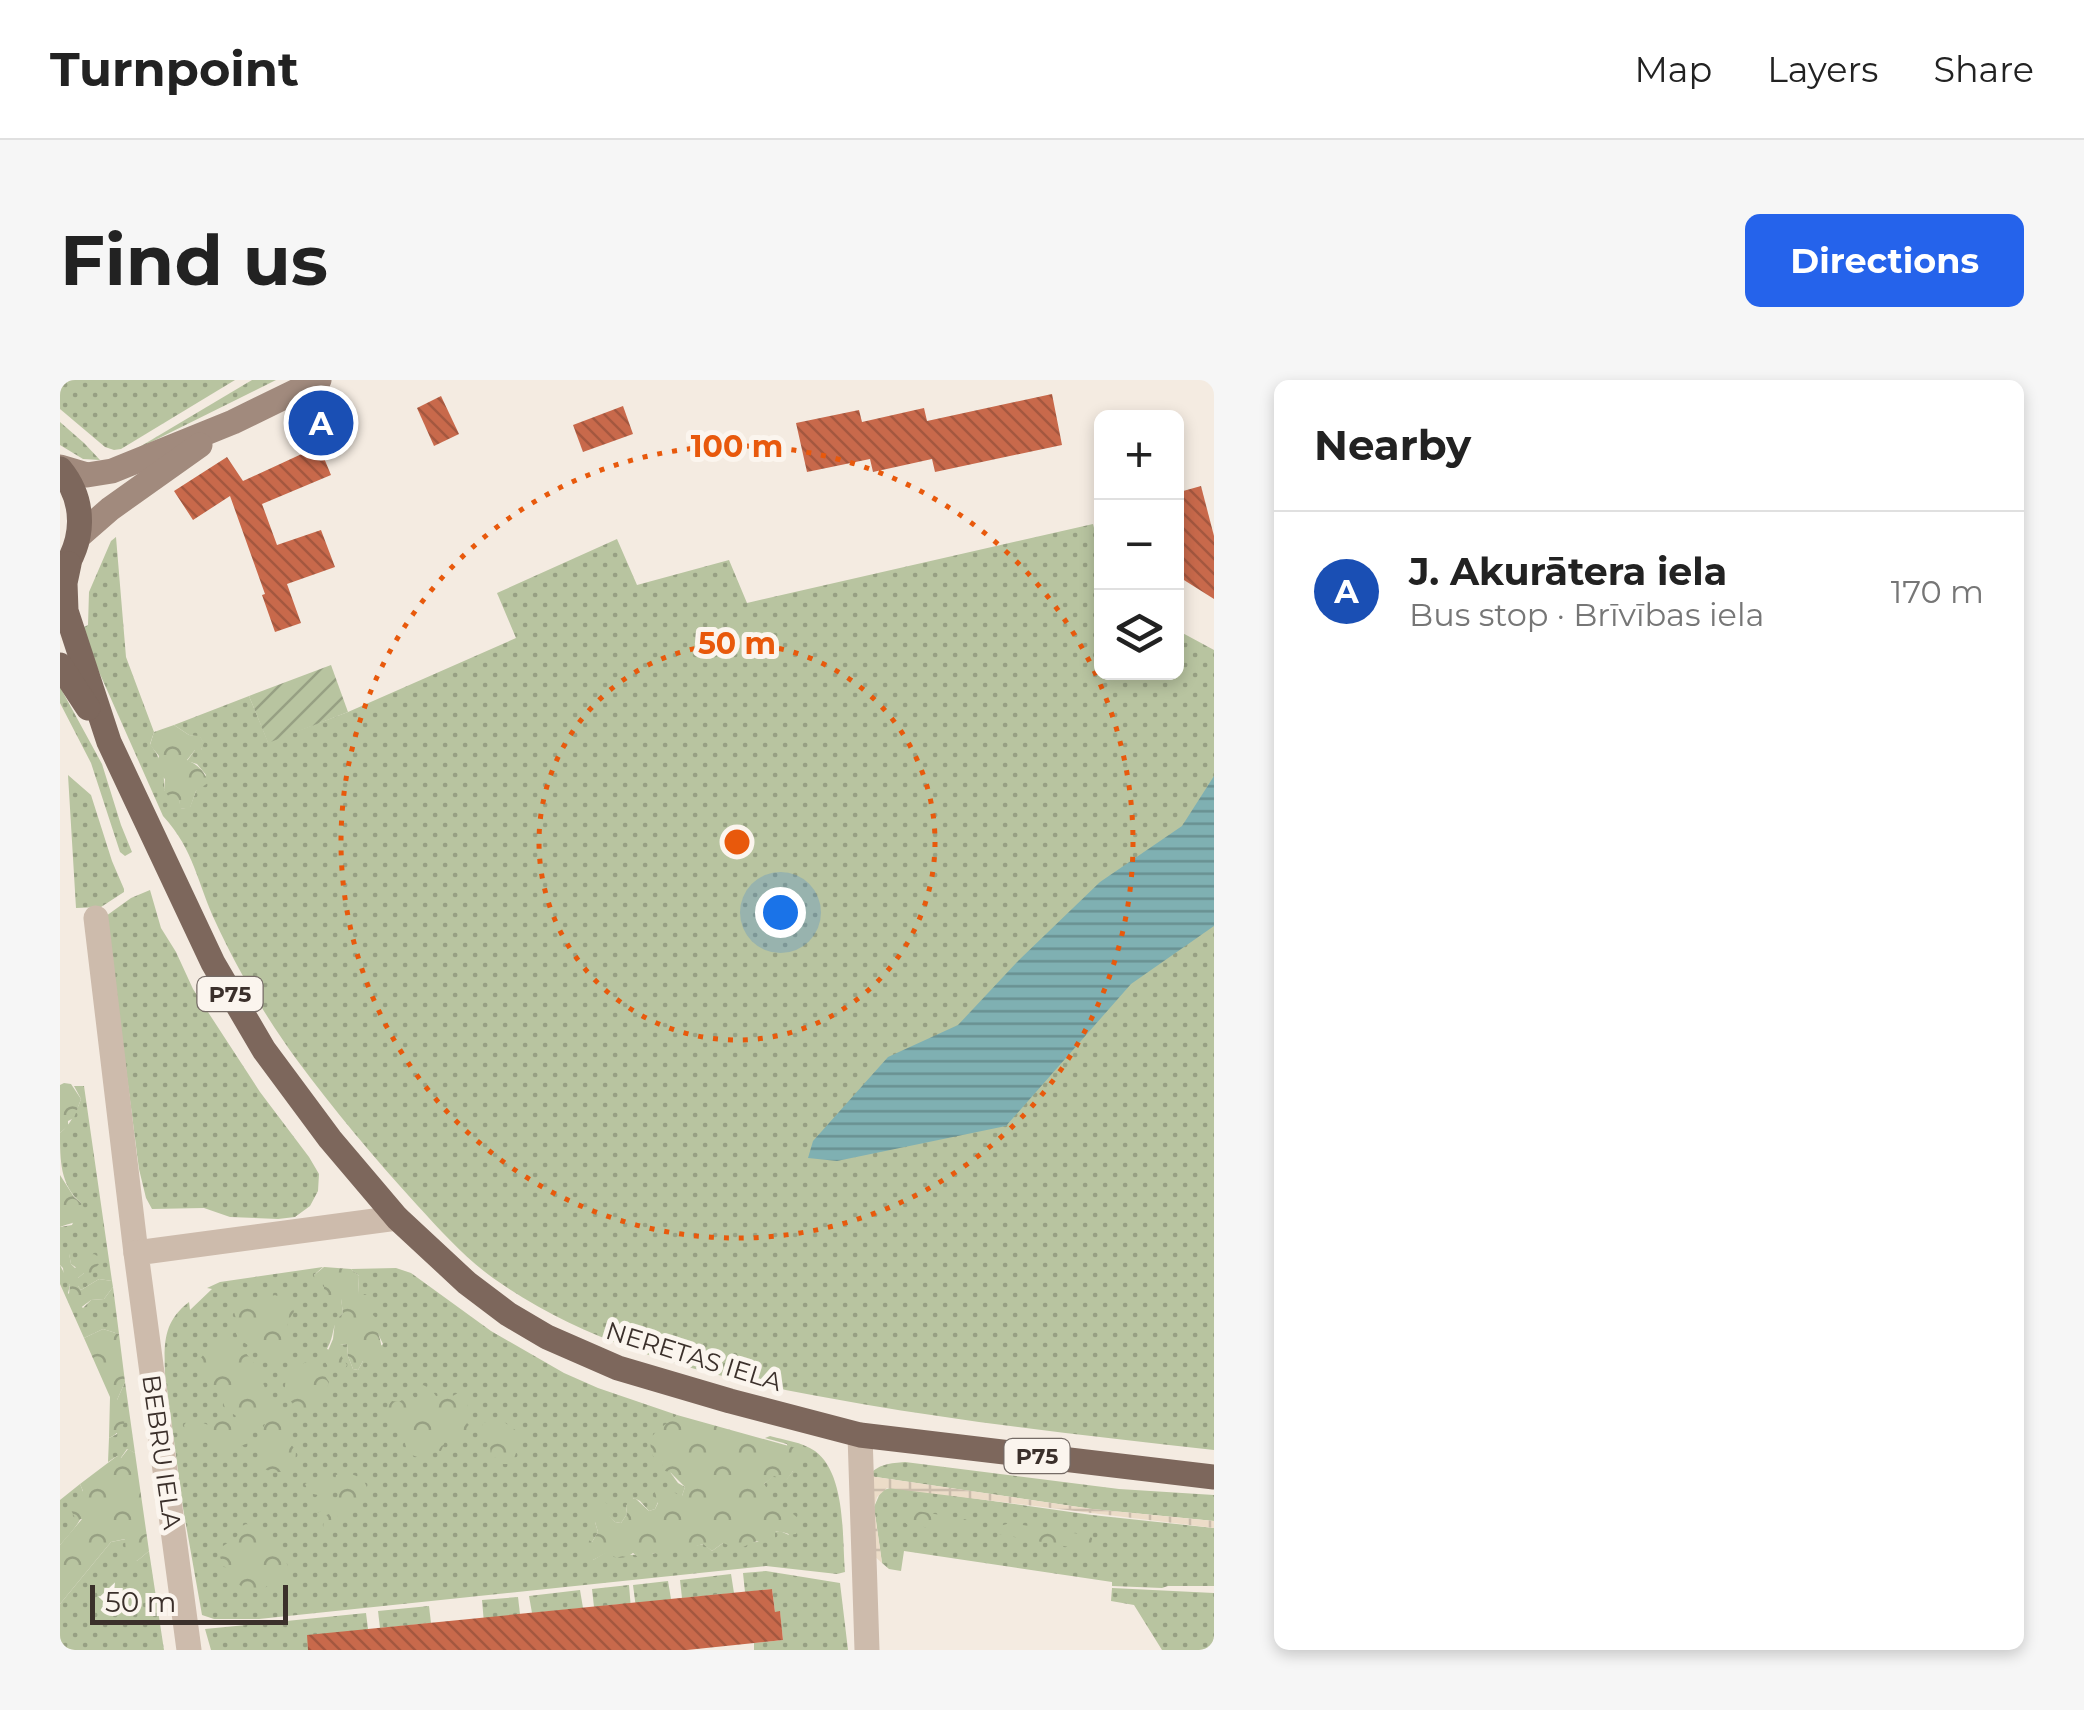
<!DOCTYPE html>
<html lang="en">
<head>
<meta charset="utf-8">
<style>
	:root { --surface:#fff; --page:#f6f6f6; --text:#222; --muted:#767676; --line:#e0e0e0; --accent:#2563eb }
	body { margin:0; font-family:Montserrat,sans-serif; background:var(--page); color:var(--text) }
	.controls { position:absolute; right:30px; top:30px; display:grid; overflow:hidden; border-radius:15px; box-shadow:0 5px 15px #0003 }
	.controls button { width:90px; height:90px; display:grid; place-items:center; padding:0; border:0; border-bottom:2px solid var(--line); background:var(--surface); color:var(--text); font:50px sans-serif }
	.scale { position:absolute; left:30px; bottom:25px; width:198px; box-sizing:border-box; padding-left:10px; border:5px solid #3b302b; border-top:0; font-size:28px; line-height:35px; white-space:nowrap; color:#3b302b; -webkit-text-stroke:8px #fbf5ee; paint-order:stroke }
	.you { position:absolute; left:720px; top:532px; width:35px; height:35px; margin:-25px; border:8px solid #fff; border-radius:50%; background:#1a73e8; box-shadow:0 0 0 15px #1a73e833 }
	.badge { display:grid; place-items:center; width:65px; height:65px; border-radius:50%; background:var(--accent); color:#fff; font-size:32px; font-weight:700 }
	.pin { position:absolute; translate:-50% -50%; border:5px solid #fff; box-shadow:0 2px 10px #0006 }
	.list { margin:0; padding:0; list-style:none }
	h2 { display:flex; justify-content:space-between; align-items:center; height:130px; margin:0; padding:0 40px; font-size:42px }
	h2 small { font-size:32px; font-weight:400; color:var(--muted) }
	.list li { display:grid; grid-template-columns:65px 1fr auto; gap:30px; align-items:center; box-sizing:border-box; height:160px; padding:0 40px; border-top:2px solid var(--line) }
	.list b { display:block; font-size:38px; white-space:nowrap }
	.list p { margin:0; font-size:32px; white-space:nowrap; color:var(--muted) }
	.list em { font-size:32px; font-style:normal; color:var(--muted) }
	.icon { flex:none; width:55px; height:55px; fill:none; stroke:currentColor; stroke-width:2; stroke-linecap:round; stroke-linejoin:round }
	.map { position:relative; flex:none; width:1154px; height:1270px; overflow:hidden; border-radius:15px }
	header { display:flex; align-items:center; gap:60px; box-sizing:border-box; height:140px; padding:0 50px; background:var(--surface); border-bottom:2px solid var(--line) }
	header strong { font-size:48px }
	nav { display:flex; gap:55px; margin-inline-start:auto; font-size:35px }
	.intro { display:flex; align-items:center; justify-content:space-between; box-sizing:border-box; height:240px; padding:0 60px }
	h1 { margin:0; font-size:70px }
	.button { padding:25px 45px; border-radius:15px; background:var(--accent); color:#fff; font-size:35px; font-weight:700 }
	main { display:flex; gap:60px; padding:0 60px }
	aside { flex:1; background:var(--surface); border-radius:15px; box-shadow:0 5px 15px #0003 }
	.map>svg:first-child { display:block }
	.grass { fill:url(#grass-dots) }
	.forest { fill:url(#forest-crowns) }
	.garden { fill:url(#garden-furrows) }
	.plaza { fill:url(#plaza-grid) }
	.water { fill:url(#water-rules) }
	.building { fill:url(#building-back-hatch) }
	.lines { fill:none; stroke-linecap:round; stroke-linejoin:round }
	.minor { stroke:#cdbbac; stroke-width:25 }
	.tertiary { stroke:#cdbbac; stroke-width:25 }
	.secondary { stroke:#a18a7d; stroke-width:25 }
	.primary { stroke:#7d675c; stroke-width:25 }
	.ring { fill:none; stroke:#e8590c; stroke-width:5; stroke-dasharray:5 10 }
	.labels { text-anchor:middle; stroke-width:10; stroke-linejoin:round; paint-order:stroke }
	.shield { fill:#fbf5ee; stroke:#756b66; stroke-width:2.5 }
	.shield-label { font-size:22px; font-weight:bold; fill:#3b302b }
	.street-label { font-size:25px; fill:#3b302b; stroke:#fbf5ee }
	.centre { fill:#e8590c; stroke:#fbf5ee; stroke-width:5 }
	.ring-label { font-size:30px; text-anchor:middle; font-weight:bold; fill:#e8590c; stroke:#fbf5ee; stroke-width:10; stroke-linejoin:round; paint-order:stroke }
</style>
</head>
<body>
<header>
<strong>Turnpoint</strong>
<nav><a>Map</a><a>Layers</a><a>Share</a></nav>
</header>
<div class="intro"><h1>Find us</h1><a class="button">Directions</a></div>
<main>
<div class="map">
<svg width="1154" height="1270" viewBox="0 0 1154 1270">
	<defs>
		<pattern id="grass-dots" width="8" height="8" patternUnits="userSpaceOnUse" patternTransform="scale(2.5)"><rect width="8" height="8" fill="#b8c4a0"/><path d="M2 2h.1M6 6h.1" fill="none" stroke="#97a083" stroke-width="1.8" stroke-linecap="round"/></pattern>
		<pattern id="forest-crowns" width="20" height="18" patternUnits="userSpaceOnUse" patternTransform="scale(2.5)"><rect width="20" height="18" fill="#b8c4a0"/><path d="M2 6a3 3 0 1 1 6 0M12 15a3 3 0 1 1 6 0" fill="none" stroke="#97a083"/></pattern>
		<pattern id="garden-furrows" width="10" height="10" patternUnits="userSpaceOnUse" patternTransform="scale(2.5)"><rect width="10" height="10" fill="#b8c4a0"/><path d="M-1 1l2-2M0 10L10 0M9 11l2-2" fill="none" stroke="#97a083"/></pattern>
		<pattern id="plaza-grid" width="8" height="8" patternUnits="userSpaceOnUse" patternTransform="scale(2.5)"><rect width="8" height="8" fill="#ecdcc8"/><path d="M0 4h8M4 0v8" fill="none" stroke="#cbbdac"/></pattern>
		<pattern id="water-rules" width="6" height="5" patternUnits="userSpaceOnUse" patternTransform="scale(2.5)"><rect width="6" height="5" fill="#7fb0b2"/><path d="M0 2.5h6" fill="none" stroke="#699091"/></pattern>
		<pattern id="building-back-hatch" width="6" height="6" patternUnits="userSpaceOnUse" patternTransform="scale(2.5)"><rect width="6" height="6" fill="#c8694b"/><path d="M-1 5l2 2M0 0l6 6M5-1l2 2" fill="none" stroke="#a4573f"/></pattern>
	</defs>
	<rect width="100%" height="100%" fill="#f4ebe1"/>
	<!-- grass -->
	<g class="grass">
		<polygon points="0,0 175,0 61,69 54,70 45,67 0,29"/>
		<polygon points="192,0 216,0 71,72"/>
		<polygon points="0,42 24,63 40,80 23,79 0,65"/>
		<path d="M1033,144L1041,175L1042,292H1116L1117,250L1154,270V1070C1036,1057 919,1044 802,1024C674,1002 542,975 433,898C405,878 381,851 357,825C315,779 274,730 237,680C207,639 177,589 156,543C137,503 135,471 103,436L20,249L28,245L29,212L51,161L56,157L66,277L94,352L90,364C101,378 105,392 104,410L119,419L121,429L130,427L136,411L146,395L137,384L127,381L135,370H141L143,362L140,357L129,355L114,345L189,316L208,362L288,332L456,258L437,213L557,159L577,205L669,180L687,223Z"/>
		<polygon points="0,307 42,384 61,445 72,472 65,476 60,472 31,383 0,323"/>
		<polygon points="8,395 31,415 52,481 64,509 64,512 41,527 16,528"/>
		<polygon points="90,510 101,548 116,572 133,609 200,712 249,777 259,794 258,811 250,826 235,837 218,839 170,837 144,828 92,829 86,818 79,789 46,536 71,518"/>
		<path d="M14,706H24L52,901L39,899L21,910L18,906V898L24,893L11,884L9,874H0V847L12,845L21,823C0,805 0,780 0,753C10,745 17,731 21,719Z"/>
		<polygon points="0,885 10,905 8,913 23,928 31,920 44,919 53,907 59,954 43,949 24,958 0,904"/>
		<path d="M263,887L254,895L281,918L283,933C270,946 276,953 267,969L280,974V965L287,964L288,976L293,989L298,990L303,981L323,964L298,913L299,896L291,889L336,888L351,893L431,951L504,993L538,1008L617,1035L612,1041L602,1081L618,1103L625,1107L622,1116L598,1122L595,1129L589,1131L580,1121L574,1118L566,1126L567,1134L561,1143L555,1142L547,1134L535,1142L538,1152L532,1162H528L533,1180L548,1171C575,1181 616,1169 644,1164L652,1171L663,1163L697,1162L715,1152L720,1151L729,1155L715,1131L704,1104L714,1095L726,1100L733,1091L727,1064L705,1058L710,1056C724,1060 742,1062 755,1071C786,1094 782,1156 785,1192L777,1194L706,1186L199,1239H154L142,1235L123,1128L105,994C104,963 103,942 129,922L130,930L152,909L147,908L160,902Z"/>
		<polygon points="65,1002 75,1073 67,1069 60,1079 57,1076 48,1082 49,1058 57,1054 57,1020"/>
		<path d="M845,1082L1059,1109L1154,1115V1141L1032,1129L809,1096C817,1084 831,1083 845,1082Z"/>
		<path d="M20,1104C33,1131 16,1147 0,1165V1120Z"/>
		<polygon points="833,1107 1032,1135 1154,1148 1154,1206 1108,1206 1102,1208 1052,1206 1052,1202 844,1171 841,1191 829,1189 822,1183 814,1127 821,1111"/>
		<polygon points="66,1159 77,1181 89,1171 104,1270 0,1270 0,1224 51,1162"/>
		<polygon points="706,1191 780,1203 788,1270 694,1270 694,1263 723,1260 720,1232 715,1232 712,1209 685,1212 683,1193"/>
		<polygon points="671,1194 674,1213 622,1218 620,1200"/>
		<polygon points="608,1201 611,1219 576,1228 573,1205"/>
		<polygon points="569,1205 571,1229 561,1224 534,1227 532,1209"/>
		<polygon points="1052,1208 1154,1213 1154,1270 1102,1270 1074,1225 1051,1221"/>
		<polygon points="520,1210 523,1228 472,1233 469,1216"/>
		<polygon points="458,1217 460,1234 424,1243 422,1220"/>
		<polygon points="369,1226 371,1243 320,1248 318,1231"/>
		<polygon points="306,1233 308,1249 283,1270 151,1270 145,1249"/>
	</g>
	<!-- forest -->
	<g class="forest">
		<path d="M114,345L129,355L140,356L144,363L141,370H135L127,380C138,385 145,391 148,403L136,411L130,428L120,429L119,419L109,417L104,410L105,399L96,391L99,376L90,365L94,352Z"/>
		<polygon points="4,703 11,704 21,719 14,738 8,741 8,746 0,753 0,705"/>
		<path d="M0,795L14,817L21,823L24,828C17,846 15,841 0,847Z"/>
		<polygon points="9,873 11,884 15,888 25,878 34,874 39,877 39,884 30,894 24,893 18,898 18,906 21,910 39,899 52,901 53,907 44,919 31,920 19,929 8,922 10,905 4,898 3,888 0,885 0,874"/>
		<path d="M264,887L291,889L299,896L298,913L309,915L308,930L317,939C315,955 324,959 321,977L314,982L303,981L298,990L293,989L288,976L287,964L280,965V974L287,985L283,992L270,990L264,980L273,959L275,941L283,933L281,919L272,921L264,917V905L255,901L254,895Z"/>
		<path d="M215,915L231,922L234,932L227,942L231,961L228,979L216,988C202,979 193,966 179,960L175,951L178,945L174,932L185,919L197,921Z"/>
		<path d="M43,949L59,954L65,1002L57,1020C71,1034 66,1050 49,1058L50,1017L24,958Z"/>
		<path d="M166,961L184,971L198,988L206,1011L218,1023L219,1037L232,1040L228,1060L236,1071L235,1085L226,1092H212L202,1088L199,1057L205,1044L194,1049L190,1062C174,1071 162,1073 149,1058C140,1063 135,1062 126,1056L124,1045L130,1038L151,1046L162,1036L173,1040L176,1036L165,1028L160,1013L151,1011L143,995L140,979L150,966Z"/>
		<path d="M248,982L258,986L269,1002L266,1011V1019L261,1025L257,1024L252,1029L239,1030C222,1013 223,1010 229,987Z"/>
		<path d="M363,1005L371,1009L376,1016L389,1018L398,1013L405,1015L408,1024L404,1040L414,1050L408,1059L400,1061L396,1065L386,1059L381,1071L368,1070L359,1077C346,1076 344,1063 344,1052L331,1049C325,1038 323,1031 332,1021L339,1022L342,1020L341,1014L345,1009L349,1010L356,1020L359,1017Z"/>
		<path d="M617,1035L736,1068L745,1078L742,1086L733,1091L726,1101L714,1096L704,1104L715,1120V1130C727,1131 733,1131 741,1142L740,1149L736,1154C728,1156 723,1150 715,1152V1160L707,1162C697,1159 692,1163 683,1167C677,1169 669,1165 663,1163L652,1171L643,1164L617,1172L610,1171L602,1176L595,1173L579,1178L573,1173C565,1179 555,1180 548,1172L533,1180L523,1181L520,1174L514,1171V1163L519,1155L532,1162L538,1152L535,1142L526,1134L533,1124L541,1120L548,1124V1134L555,1142L561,1143L567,1134L566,1126L569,1120L575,1118L589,1131L595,1129L598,1123L593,1114L596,1110L606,1109L622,1116L625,1107L611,1093L603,1090L602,1081L595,1080C581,1051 603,1050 617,1035Z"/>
		<polygon points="440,1039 458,1052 461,1059 452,1084 441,1084 440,1078 431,1077 430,1066 433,1056 426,1055 422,1049 423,1043"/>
		<polygon points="68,1069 75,1073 89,1171 77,1181 66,1174 65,1159 51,1162 0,1224 0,1165 22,1139 16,1140 9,1126 23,1111 20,1104 57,1076 61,1078"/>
		<path d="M285,1092C298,1096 307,1099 308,1113L299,1128L282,1131L276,1138L278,1146L263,1150L264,1136L269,1134L271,1130L267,1128L257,1133L252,1128L251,1122L258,1115L249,1113L245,1104L264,1095L272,1096L267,1110L271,1119L278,1121C281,1111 274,1104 276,1095Z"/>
		<polygon points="852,1130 909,1140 913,1145 909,1151 904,1152 848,1145 842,1140 842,1134"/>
		<polygon points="950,1143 1026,1155 1032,1158 1032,1162 1027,1168 1020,1169 939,1154 940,1146"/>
		<path d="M186,1144L195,1147L197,1153C217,1160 234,1184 228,1205L217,1210L207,1206L199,1214C187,1211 179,1206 171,1196L172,1189L162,1186L159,1170C165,1163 173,1161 179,1154L178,1148Z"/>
	</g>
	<!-- garden -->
	<polygon class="garden" points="271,285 288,332 208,363 189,316"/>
	<!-- plaza -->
	<polygon class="plaza" points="809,1096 1032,1129 1154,1141 1154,1148 827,1108 817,1117 814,1127 822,1183 813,1175"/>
	<!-- water -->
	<polygon class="water" points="1154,396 1154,546 1071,604 946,746 777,781 748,778 753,761 828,677 898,645 959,580 1040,502 1122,446"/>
	<!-- building -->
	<g class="building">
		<polygon points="992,14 1002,65 875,92 872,79 813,92 810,79 747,92 736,43 799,30 802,42 864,28 867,41"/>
		<polygon points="381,16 399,54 374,66 357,28"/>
		<polygon points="563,26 573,54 523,72 513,45"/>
		<polygon points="259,66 271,95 202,124 217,165 261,150 275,187 227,204 241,243 215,252 202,215 205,214 170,116 133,140 114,111 167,77 183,101"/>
		<polygon points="1141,106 1154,156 1154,219 1116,195 1116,113"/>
		<polygon points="712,1209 715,1232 720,1231 723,1260 627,1270 248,1270 247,1255"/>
	</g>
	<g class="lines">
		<!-- minor -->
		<g class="minor">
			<polyline points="36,538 76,873"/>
			<polyline points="800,1055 807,1270"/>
		</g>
		<!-- tertiary -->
		<polyline class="tertiary" points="129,1270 76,873 337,838"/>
		<!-- secondary -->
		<g class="secondary">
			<polyline points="0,87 27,95 52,91 173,42 259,0"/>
			<polyline points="19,156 50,129 140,65"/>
		</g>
		<!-- primary -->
		<g class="primary">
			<path d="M0,89C27,122 25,162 0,195"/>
			<polyline points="9,184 5,203 6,231 49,362 153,583 204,670 270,759 337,838 407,903 448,934 487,957 558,988 670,1021 800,1055 1154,1097"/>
			<polyline points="0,285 28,328"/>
		</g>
	</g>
	<!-- distance rings -->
	<g class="ring">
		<circle cx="677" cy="462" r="198"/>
		<circle cx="677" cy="462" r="396"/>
	</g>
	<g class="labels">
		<!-- shield labels -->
		<g class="shield">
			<rect x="137.5" y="597" width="65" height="34" rx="8"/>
			<rect x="944.5" y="1059" width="65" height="34" rx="8"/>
		</g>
		<g class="shield-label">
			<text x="170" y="622">P75</text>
			<text x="977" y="1084">P75</text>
		</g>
		<!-- street labels -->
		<g class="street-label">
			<text transform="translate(634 976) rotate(17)" y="9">NERETAS IELA</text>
			<text transform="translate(102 1072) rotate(82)" y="9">BEBRU IELA</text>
		</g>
	</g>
	<circle cx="677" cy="462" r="15" class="centre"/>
	<g class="ring-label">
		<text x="677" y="77">100 m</text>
		<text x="677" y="274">50 m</text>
	</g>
</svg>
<div class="controls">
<button>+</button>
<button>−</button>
<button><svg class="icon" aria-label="layers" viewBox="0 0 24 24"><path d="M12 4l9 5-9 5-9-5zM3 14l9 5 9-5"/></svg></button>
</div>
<div class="scale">50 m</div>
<div class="you"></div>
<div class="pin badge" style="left:261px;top:43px;background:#1a4fb4">A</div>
</div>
<aside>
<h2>Nearby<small></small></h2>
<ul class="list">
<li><span class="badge" style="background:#1a4fb4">A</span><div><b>J. Akurātera iela</b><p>Bus stop · Brīvības iela</p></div><em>170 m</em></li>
</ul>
</aside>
</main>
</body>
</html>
